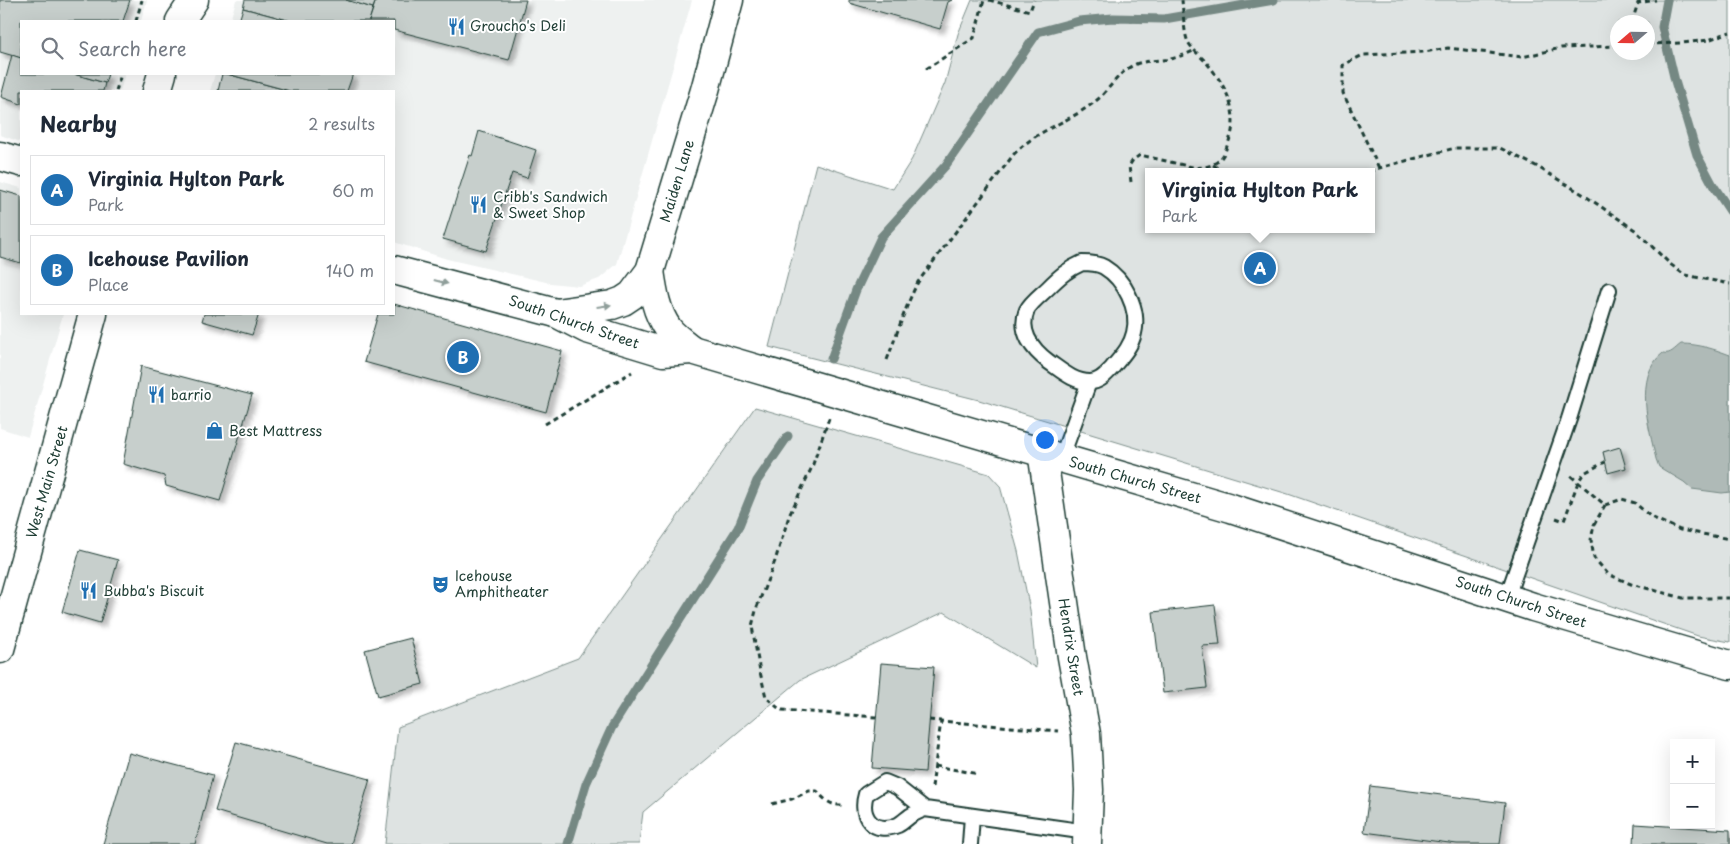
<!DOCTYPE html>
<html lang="en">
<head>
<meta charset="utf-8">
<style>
	:root { --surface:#fff; --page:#f2f2f3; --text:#1f2937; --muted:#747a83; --line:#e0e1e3; --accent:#1f6fb2 }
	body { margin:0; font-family:"Playpen Sans",sans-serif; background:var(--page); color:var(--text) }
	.controls { position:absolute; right:15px; bottom:15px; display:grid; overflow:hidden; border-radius:0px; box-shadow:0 5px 20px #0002 }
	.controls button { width:45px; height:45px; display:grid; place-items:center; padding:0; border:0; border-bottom:1px solid var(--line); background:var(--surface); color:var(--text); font:25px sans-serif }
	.compass { position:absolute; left:1610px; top:15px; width:45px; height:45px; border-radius:50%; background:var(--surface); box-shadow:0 5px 20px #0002; rotate:250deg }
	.you { position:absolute; left:1044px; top:439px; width:18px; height:18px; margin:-12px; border:4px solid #fff; border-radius:50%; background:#1a73e8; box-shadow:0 0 0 8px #1a73e833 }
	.badge { display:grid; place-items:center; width:32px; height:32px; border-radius:50%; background:var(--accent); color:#fff; font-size:16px; font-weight:700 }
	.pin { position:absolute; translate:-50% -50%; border:2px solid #fff; box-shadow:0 1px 5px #0006 }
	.popup { position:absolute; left:1145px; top:168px; width:230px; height:65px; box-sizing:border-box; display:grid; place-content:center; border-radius:0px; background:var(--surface); filter:drop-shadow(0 1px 4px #0005); font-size:16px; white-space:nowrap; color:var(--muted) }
	.popup b { font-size:19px; color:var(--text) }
	.popup::after { content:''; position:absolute; left:50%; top:100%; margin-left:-10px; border:10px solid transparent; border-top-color:var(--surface) }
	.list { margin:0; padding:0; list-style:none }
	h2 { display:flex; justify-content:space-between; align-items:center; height:65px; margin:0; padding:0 20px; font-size:21px }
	h2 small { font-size:16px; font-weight:400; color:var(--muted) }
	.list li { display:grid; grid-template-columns:32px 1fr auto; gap:15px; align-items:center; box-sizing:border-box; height:70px; margin:0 10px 10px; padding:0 10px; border:1px solid var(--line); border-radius:0px }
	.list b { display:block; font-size:19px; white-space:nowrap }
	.list p { margin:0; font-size:16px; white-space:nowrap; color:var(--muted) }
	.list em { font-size:16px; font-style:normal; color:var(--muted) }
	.icon { flex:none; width:28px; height:28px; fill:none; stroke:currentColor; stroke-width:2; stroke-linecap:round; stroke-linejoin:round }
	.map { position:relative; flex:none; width:1730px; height:844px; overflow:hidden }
	.search { position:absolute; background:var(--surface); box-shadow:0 5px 20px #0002; left:20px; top:20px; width:375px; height:55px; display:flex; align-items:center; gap:12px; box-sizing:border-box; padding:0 18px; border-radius:0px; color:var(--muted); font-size:19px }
	.panel { position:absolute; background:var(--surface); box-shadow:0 5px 20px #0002; left:20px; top:90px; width:375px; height:225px; border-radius:0px }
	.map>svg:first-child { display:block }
	.built { fill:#eef1f0 }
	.green { fill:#dee3e2; stroke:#7e908b; fill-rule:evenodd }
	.water { fill:#afbab7; stroke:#758883 }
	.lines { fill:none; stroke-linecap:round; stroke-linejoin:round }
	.stream { stroke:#758883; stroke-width:9 }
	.building { fill:#c7cfcc; stroke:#1f3d34; filter:url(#shadow) }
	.lane-casing { stroke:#1f3d34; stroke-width:18 }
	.street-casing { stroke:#1f3d34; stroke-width:31 }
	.secondary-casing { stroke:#1f3d34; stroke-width:31 }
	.primary-casing { stroke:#1f3d34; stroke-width:31 }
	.path { stroke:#1f3d34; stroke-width:3; stroke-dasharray:5 4; stroke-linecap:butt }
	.lane { stroke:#fff; stroke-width:14 }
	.street { stroke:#fff; stroke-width:28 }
	.secondary { stroke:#fff; stroke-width:28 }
	.primary { stroke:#fff; stroke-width:28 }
	.oneway { fill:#8f9e9a }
	.labels { text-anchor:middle; stroke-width:4; stroke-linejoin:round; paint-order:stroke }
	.poi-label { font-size:14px; fill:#1f3d34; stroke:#fff; text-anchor:start }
	.street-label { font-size:14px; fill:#1f3d34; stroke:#fff }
</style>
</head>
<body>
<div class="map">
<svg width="1730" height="844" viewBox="0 0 1730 844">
	<defs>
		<filter id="shadow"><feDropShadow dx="4.5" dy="4.5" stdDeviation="2.5" flood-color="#0004"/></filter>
	</defs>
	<rect width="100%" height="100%" fill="#fff"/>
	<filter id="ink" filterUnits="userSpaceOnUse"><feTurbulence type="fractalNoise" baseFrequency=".02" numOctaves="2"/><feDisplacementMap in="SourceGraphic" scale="10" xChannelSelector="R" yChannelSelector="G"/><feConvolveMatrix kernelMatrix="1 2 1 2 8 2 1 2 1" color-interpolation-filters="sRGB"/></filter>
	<g filter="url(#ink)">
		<!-- built -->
		<g class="built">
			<polygon points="0,0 147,0 141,21 21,21 21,74 125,74 120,91 21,91 21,142 0,135"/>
			<polygon points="236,0 692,0 617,264 599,279 579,286 550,283 447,259 394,242 394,91 210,91 215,74 394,74 394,21 230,21"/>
			<polygon points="0,182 21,188 21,314 63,314 28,437 0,428"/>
		</g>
		<!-- green -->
		<g class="green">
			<path d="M972,0H1730V642L1698,636L1288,494L979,400L769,347L816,164L893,189L912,159L945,83L958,34ZM1618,22H1648V52H1618ZM1149,172H1371V229H1149Z"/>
			<polygon points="755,407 989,474 1000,486 1018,551 1030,610 1036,668 944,612 800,680 643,812 639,844 385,844 398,727 578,658"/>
		</g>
		<!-- water -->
		<path class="water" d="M1681,344C1699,344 1714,349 1730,355V492L1722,493L1692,489L1684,482L1659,467L1656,459C1649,428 1633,376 1663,353C1671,355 1675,348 1681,344Z"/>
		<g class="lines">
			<!-- stream -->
			<g class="stream">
				<polyline points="1667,0 1662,27 1675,81 1697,155 1713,185 1730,211"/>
				<polyline points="831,359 856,290 881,237 946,165 1038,32 1079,21 1113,18 1164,19 1274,0"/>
				<polyline points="568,844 586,784 612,727 738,528 757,481 788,436"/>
			</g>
		</g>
		<!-- building -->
		<g class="building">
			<polygon points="0,0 130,0 123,21 21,21 21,58 0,52"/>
			<polygon points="245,0 346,0 373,8 369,21 291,21 243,8"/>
			<polygon points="346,0 376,0 373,8"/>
			<polygon points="376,0 526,0 509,60 394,30 394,21 369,21"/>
			<polygon points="849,0 952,0 948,2 940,29 849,3"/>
			<polygon points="243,8 291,21 239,21"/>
			<polygon points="12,55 21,58 21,74 74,74 105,83 103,91 21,91 21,104 1,97"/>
			<polygon points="74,74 108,74 105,83"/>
			<polygon points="222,74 227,74 290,91 218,91"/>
			<polygon points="227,74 353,74 347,91 290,91"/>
			<polygon points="479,131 536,150 527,178 512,173 486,251 443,239 470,155 472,156"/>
			<polygon points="0,190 21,196 21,263 0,257"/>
			<polygon points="394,304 562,351 546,412 364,362 378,314 394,314"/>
			<polygon points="204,314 259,314 252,335 202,321"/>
			<polygon points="141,366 252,395 220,501 166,486 164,476 123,464"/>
			<polygon points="1620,447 1626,468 1608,473 1603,452"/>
			<polygon points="80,550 118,560 100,623 62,612"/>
			<polygon points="1215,605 1220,645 1202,646 1207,688 1163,693 1153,612"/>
			<polygon points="411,638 423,684 378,696 365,650"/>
			<polygon points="881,663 934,667 925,772 872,768"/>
			<polygon points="236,742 370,779 351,844 327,844 215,811"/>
			<polygon points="129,753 213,775 195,844 103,844"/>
			<polygon points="1370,786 1505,803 1500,844 1457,844 1364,832"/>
			<polygon points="1635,824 1730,830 1730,844 1634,844"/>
		</g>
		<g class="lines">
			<defs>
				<g id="lane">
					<path d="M1082,263C1089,263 1097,263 1104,267C1124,279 1140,309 1134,333C1131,347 1121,357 1112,368C1106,374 1100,382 1090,382C1074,382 1062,371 1049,362C1033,350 1018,332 1027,310C1031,302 1042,294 1048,288C1059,277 1068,269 1082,263Z"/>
					<polyline points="1061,459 1089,382"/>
					<polyline points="1507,597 1569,419 1609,290"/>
					<path d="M925,809C920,811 915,813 910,816C906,819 902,823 898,825C873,835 859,817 866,794L885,782L897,787L925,809L1087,832"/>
					<polyline points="970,844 972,816"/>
				</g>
				<g id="street">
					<path d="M650,271C653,291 656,312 668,329C674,337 685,344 692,350"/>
					<polyline points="556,313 587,329 663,352 692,350 1231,508 1533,607 1730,665"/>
					<polyline points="1042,451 1072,657 1086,734 1089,790 1087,844"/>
				</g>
				<g id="secondary">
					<polyline points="0,156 21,162"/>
					<polyline points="394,270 556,313 612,305 623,301 632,295 650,271 705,90 729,0"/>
				</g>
				<g id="primary">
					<polyline points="180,21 194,0"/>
					<polyline points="157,91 162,74"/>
					<polyline points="0,649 93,314"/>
				</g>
			</defs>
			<!-- lane casing -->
			<use href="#lane" class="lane-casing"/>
			<!-- street casing -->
			<use href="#street" class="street-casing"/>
			<!-- secondary casing -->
			<use href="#secondary" class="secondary-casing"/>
			<!-- primary casing -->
			<use href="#primary" class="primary-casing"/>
			<!-- path -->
			<g class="path">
				<polyline points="989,0 1030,11 1034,0"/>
				<polyline points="136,21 142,0"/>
				<polyline points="1632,22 1638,3 1656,0"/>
				<polyline points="1648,44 1682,43 1708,40 1730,32"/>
				<polyline points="926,69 974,38 984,0"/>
				<polyline points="116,91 121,74"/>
				<polyline points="1213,165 1224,172"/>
				<polyline points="1379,168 1343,93 1343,65 1363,55 1424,52 1448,48 1522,57 1561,48 1618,46"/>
				<polyline points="1369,172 1379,168 1455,148 1500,148 1536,166 1584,195 1635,230 1670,264 1685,275 1730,284"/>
				<path d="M1131,182L1129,166L1133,160L1140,155L1192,167C1207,169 1221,164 1226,149C1228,143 1231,137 1232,131C1237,105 1222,81 1206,62C1200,56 1192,49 1188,42C1184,34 1183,10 1182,0"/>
				<path d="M887,360C897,334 905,307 918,282L1014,154C1039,128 1071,122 1097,100C1111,88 1119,71 1136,64C1147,60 1159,61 1170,59C1179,57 1187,54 1195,50"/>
				<polyline points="829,418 812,467 789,516 775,561 757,607 752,626 760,672 766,697 777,707 782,710 876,717"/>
				<polyline points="545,424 632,372"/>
				<polyline points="1571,476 1605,505 1622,499 1635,503 1651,517 1680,530 1730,539"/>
				<polyline points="1605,505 1594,525 1591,540 1594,558 1608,574 1631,584 1683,598 1730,598"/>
				<polyline points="1556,518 1564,521 1578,482 1584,473 1605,462"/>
				<polyline points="929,720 1058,731"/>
				<polyline points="935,766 979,774"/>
				<polyline points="932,787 941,721"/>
				<path d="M772,804L792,799L809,791H817C825,800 830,806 843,805"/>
			</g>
			<!-- lane -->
			<use href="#lane" class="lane"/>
			<!-- street -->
			<use href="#street" class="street"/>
			<!-- secondary -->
			<use href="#secondary" class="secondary"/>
			<!-- primary -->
			<use href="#primary" class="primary"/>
		</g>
		<!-- one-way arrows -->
		<defs><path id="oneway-solid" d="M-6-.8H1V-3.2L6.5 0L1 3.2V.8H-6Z" transform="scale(1.25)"/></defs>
		<g class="oneway">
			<use href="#oneway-solid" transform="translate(441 282) rotate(15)"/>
			<use href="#oneway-solid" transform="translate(604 306) rotate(-8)"/>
		</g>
	</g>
	<!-- icons -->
	<defs>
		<symbol id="restaurant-bare" viewBox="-9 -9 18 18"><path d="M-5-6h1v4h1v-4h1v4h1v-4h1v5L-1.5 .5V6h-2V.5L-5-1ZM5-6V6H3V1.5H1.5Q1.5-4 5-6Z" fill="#1f6fb2" stroke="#fff" stroke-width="2.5" paint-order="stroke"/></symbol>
		<symbol id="shop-bare" viewBox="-9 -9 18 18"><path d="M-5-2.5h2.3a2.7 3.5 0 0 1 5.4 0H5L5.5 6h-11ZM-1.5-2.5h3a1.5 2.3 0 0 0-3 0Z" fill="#1f6fb2" stroke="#fff" stroke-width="2.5" paint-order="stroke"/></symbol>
		<symbol id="theatre-bare" viewBox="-9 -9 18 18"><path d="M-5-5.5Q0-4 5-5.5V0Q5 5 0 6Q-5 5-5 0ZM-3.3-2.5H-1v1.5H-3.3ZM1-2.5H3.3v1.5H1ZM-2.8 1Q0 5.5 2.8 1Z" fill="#1f6fb2" stroke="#fff" stroke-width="2.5" paint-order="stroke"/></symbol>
	</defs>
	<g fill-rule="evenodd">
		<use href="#restaurant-bare" x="444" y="14" width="25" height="25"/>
		<use href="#restaurant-bare" x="466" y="192" width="25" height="25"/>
		<use href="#restaurant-bare" x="144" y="382" width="25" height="25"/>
		<use href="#shop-bare" x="202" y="418" width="25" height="25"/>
		<use href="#theatre-bare" x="428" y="572" width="25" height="25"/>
		<use href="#restaurant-bare" x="76" y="578" width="25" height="25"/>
	</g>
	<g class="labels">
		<!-- poi labels -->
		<g class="poi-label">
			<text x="470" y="31">Groucho's Deli</text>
			<text x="493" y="202">Cribb's Sandwich<tspan x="493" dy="16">&amp; Sweet Shop</tspan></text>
			<text x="171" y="400">barrio</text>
			<text x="229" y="436">Best Mattress</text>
			<text x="455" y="581">Icehouse<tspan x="455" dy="16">Amphitheater</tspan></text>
			<text x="103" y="596">Bubba's Biscuit</text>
		</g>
		<!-- street labels -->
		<g class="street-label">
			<text transform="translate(677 181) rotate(-73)" y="5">Maiden Lane</text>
			<text transform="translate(574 322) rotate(19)" y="5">South Church Street</text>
			<text transform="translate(1135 480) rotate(16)" y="5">South Church Street</text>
			<text transform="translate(47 482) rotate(-74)" y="5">West Main Street</text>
			<text transform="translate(1521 602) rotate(18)" y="5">South Church Street</text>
			<text transform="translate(1071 647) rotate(81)" y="5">Hendrix Street</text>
		</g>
	</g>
</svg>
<div class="controls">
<button>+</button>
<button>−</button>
</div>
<svg class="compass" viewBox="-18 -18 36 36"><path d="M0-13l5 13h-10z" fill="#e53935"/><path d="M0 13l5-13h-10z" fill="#747a83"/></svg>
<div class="you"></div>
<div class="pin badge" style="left:1260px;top:268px">A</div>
<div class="popup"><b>Virginia Hylton Park</b>Park</div>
<div class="pin badge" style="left:463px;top:357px">B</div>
<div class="search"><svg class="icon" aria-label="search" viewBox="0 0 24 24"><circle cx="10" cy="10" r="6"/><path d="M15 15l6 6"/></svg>Search here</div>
<section class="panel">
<h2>Nearby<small>2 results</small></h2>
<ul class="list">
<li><span class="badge">A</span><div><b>Virginia Hylton Park</b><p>Park</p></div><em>60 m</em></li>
<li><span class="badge">B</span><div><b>Icehouse Pavilion</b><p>Place</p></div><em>140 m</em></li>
</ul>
</section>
</div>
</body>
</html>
